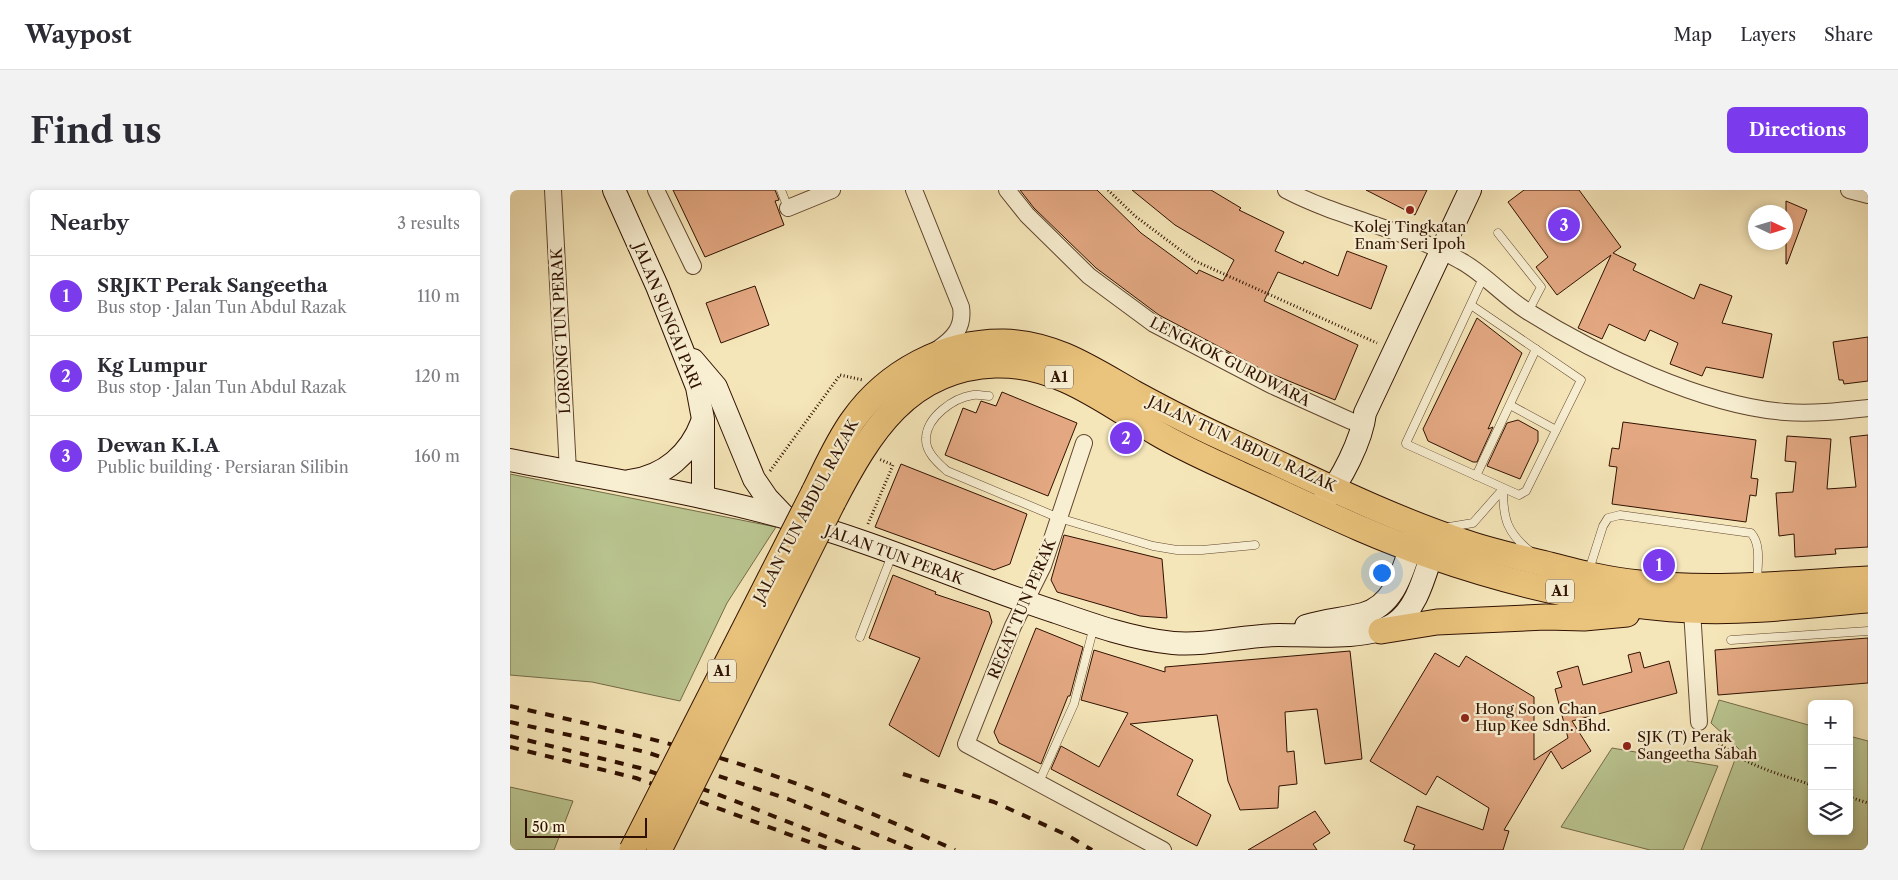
<!DOCTYPE html>
<html lang="en">
<head>
<meta charset="utf-8">
<style>
	:root { --surface:#fff; --page:#f2f2f3; --text:#2b2b33; --muted:#7c7c81; --line:#e1e1e2; --accent:#7c3aed }
	body { margin:0; font-family:"Libre Caslon Text",serif; background:var(--page); color:var(--text) }
	.controls { position:absolute; right:15px; bottom:15px; display:grid; overflow:hidden; border-radius:8px; box-shadow:0 2px 8px #0003 }
	.controls button { width:45px; height:45px; display:grid; place-items:center; padding:0; border:0; border-bottom:1px solid var(--line); background:var(--surface); color:var(--text); font:25px sans-serif }
	.compass { position:absolute; left:1238px; top:15px; width:45px; height:45px; border-radius:50%; background:var(--surface); box-shadow:0 2px 8px #0003; rotate:94deg }
	.scale { position:absolute; left:15px; bottom:12px; width:122px; box-sizing:border-box; padding-left:5px; border:2px solid #301101; border-top:0; font-size:14px; line-height:18px; white-space:nowrap; color:#301101; -webkit-text-stroke:4px #f8efd2; paint-order:stroke }
	.you { position:absolute; left:871px; top:382px; width:18px; height:18px; margin:-12px; border:4px solid #fff; border-radius:50%; background:#1a73e8; box-shadow:0 0 0 8px #1a73e833 }
	.badge { display:grid; place-items:center; width:32px; height:32px; border-radius:50%; background:var(--accent); color:#fff; font-size:16px; font-weight:700 }
	.pin { position:absolute; translate:-50% -50%; border:2px solid #fff; box-shadow:0 1px 5px #0006 }
	.list { margin:0; padding:0; list-style:none }
	h2 { display:flex; justify-content:space-between; align-items:center; height:65px; margin:0; padding:0 20px; font-size:21px }
	h2 small { font-size:16px; font-weight:400; color:var(--muted) }
	.list li { display:grid; grid-template-columns:32px 1fr auto; gap:15px; align-items:center; box-sizing:border-box; height:80px; padding:0 20px; border-top:1px solid var(--line) }
	.list b { display:block; font-size:19px; white-space:nowrap }
	.list p { margin:0; font-size:16px; white-space:nowrap; color:var(--muted) }
	.list em { font-size:16px; font-style:normal; color:var(--muted) }
	.icon { flex:none; width:28px; height:28px; fill:none; stroke:currentColor; stroke-width:2; stroke-linecap:round; stroke-linejoin:round }
	.map { position:relative; flex:none; width:1358px; height:660px; overflow:hidden; border-radius:8px }
	header { display:flex; align-items:center; gap:30px; box-sizing:border-box; height:70px; padding:0 25px; background:var(--surface); border-bottom:1px solid var(--line) }
	header strong { font-size:24px }
	nav { display:flex; gap:28px; margin-inline-start:auto; font-size:18px }
	.intro { display:flex; align-items:center; justify-content:space-between; box-sizing:border-box; height:120px; padding:0 30px }
	h1 { margin:0; font-size:35px }
	.button { padding:12px 22px; border-radius:8px; background:var(--accent); color:#fff; font-size:18px; font-weight:700 }
	main { display:flex; gap:30px; padding:0 30px }
	aside { flex:1; background:var(--surface); border-radius:8px; box-shadow:0 2px 8px #0003 }
	.map>svg:first-child { display:block }
	.green { fill:#bac691; stroke:#756c49 }
	.building { fill:#e3a882; stroke:#301101 }
	.lines { fill:none; stroke-linecap:round; stroke-linejoin:round }
	.lane-casing { stroke:#61462f; stroke-width:9 }
	.street-casing { stroke:#61462f; stroke-width:18 }
	.secondary-casing { stroke:#301101; stroke-width:24 }
	.primary-casing { stroke:#301101; stroke-width:27 }
	.path { stroke:#301101; stroke-width:3; stroke-dasharray:1 2.5; stroke-linecap:butt }
	.lane { stroke:#f8efd2; stroke-width:8 }
	.street { stroke:#f8efd2; stroke-width:16 }
	.secondary { stroke:#f8efd2; stroke-width:22 }
	.primary { stroke:#eac37c; stroke-width:25 }
	.rail { stroke:#301101; stroke-width:4; stroke-dasharray:9 9; stroke-linecap:butt }
	.primary-bridge-casing { stroke:#301101; stroke-width:27; stroke-linecap:butt }
	.primary-bridge { stroke:#eac37c; stroke-width:25 }
	.poi-dot { fill:#8f2418; stroke:#f8efd2; stroke-width:2 }
	.labels { text-anchor:middle; stroke-width:4.5; stroke-linejoin:round; paint-order:stroke }
	.shield { fill:#f8efd2; stroke:#6c5440; stroke-width:1 }
	.shield-label { font-size:14px; font-weight:bold; fill:#301101 }
	.poi-label { font-size:15px; fill:#301101; stroke:#f8efd2; text-anchor:start }
	.street-label { font-size:15px; fill:#301101; stroke:#f8efd2 }
</style>
</head>
<body>
<header>
<strong>Waypost</strong>
<nav><a>Map</a><a>Layers</a><a>Share</a></nav>
</header>
<div class="intro"><h1>Find us</h1><a class="button">Directions</a></div>
<main>
<aside>
<h2>Nearby<small>3 results</small></h2>
<ul class="list">
<li><span class="badge">1</span><div><b>SRJKT Perak Sangeetha</b><p>Bus stop · Jalan Tun Abdul Razak</p></div><em>110 m</em></li>
<li><span class="badge">2</span><div><b>Kg Lumpur</b><p>Bus stop · Jalan Tun Abdul Razak</p></div><em>120 m</em></li>
<li><span class="badge">3</span><div><b>Dewan K.I.A</b><p>Public building · Persiaran Silibin</p></div><em>160 m</em></li>
</ul>
</aside>
<div class="map">
<svg width="1358" height="660" viewBox="0 0 1358 660">
	<rect width="100%" height="100%" fill="#f5e6b9"/>
	<filter id="stains"><feTurbulence type="fractalNoise" baseFrequency=".004" numOctaves="4"/><feColorMatrix values="0 0 0 0 .2 0 0 0 0 .09 0 0 0 0 .02 0 0 0 .5 -.17"/></filter>
	<radialGradient id="worn" r=".72"><stop offset=".6" stop-color="#630" stop-opacity="0"/><stop offset="1" stop-color="#630" stop-opacity=".3"/></radialGradient>
	<!-- green -->
	<g class="green">
		<polygon points="0,284 266,337 217,413 170,511 82,492 0,485"/>
		<polygon points="1209,510 1302,536 1302,641 1339,641 1339,546 1358,551 1358,660 1191,660 1229,559 1201,533"/>
		<polygon points="1102,558 1208,576 1173,660 1140,660 1051,637"/>
		<polygon points="0,597 63,611 44,660 0,660"/>
	</g>
	<!-- building -->
	<g class="building">
		<polygon points="163,0 265,0 269,10 265,11 274,35 195,67"/>
		<polygon points="510,0 587,0 631,43 687,84 689,80 713,91 724,70 665,35 622,0 701,0 731,18 729,20 774,42 765,61 793,74 794,71 828,86 837,61 877,76 861,119 768,82 754,111 848,155 825,210 757,182 649,125 586,78 524,18"/>
		<polygon points="856,0 917,0 905,25"/>
		<polygon points="1014,0 1069,0 1111,57 1103,63 1126,74 1123,80 1184,109 1190,94 1222,106 1212,133 1262,144 1253,188 1196,177 1192,186 1160,174 1168,153 1140,140 1135,151 1099,134 1092,149 1068,138 1101,65 1047,105 1026,77 1038,67 998,12"/>
		<polygon points="1276,11 1297,20 1277,74 1276,74"/>
		<polygon points="245,96 259,135 211,153 196,113"/>
		<polygon points="967,128 1012,163 978,239 983,237 967,272 963,272 918,251 913,239"/>
		<polygon points="1358,147 1358,191 1334,194 1333,190 1329,190 1323,152"/>
		<polygon points="492,202 567,233 538,306 435,265 453,218 466,223 471,211 486,216"/>
		<polygon points="1008,230 1028,241 1028,251 1010,289 977,276 997,233"/>
		<polygon points="1113,232 1246,250 1241,288 1248,289 1246,306 1240,305 1236,332 1102,314 1107,277 1099,276 1102,258 1109,259"/>
		<polygon points="1358,245 1358,357 1325,359 1326,364 1285,367 1284,344 1269,346 1266,303 1283,302 1286,272 1275,271 1277,246 1321,249 1317,299 1346,297 1340,247"/>
		<polygon points="391,274 517,324 500,374 484,380 365,337"/>
		<polygon points="554,345 652,369 657,428 630,426 547,402 541,390"/>
		<polygon points="383,385 426,402 425,404 479,422 482,432 429,567 379,535 410,468 359,448"/>
		<polygon points="526,438 573,457 560,506 558,506 531,574 489,553 484,542"/>
		<polygon points="1358,448 1358,493 1208,505 1205,460"/>
		<polygon points="584,460 655,482 655,477 840,461 852,569 815,574 807,519 775,522 777,562 784,561 787,594 769,596 768,618 730,620 718,591 707,525 620,534 683,570 667,605 701,625 687,656 541,579 551,556 589,577 618,523 571,510"/>
		<polygon points="1130,462 1134,478 1159,471 1167,503 1062,531 1081,561 1052,579 1041,561 994,640 999,641 993,660 903,660 905,655 894,651 907,616 973,640 979,618 927,586 916,605 860,571 925,463 949,477 956,466 1024,507 1024,570 1058,548 1045,499 1052,497 1047,482 1068,476 1073,495 1122,482 1118,465"/>
		<polygon points="805,621 820,643 803,654 807,660 738,660"/>
	</g>
	<g class="lines">
		<defs>
			<g id="lane">
				<polyline points="271,0 278,18"/>
				<polyline points="988,43 1031,97 1018,122"/>
				<polyline points="961,115 1071,190 1016,301 1009,305 896,254 896,253 973,88"/>
				<path d="M479,206C474,206 468,204 463,205C443,208 417,227 416,248C415,262 428,273 437,281L549,328L643,356L667,360H692L745,355"/>
				<polyline points="1000,215 1046,240"/>
				<polyline points="966,286 1026,159"/>
				<path d="M993,299C993,329 997,343 1021,362"/>
				<polyline points="939,337 963,333 993,299"/>
				<path d="M1079,380L1093,336L1098,328L1110,325L1241,343C1252,355 1247,377 1247,393"/>
				<polyline points="350,447 382,365"/>
				<polyline points="1221,450 1358,441"/>
				<polyline points="529,592 564,514 584,436"/>
			</g>
			<g id="street">
				<polyline points="43,0 58,281"/>
				<polyline points="146,0 183,76"/>
				<path d="M404,0L451,117C454,137 444,148 428,159"/>
				<polyline points="497,0 517,25 579,86 644,134 761,195 841,231"/>
				<path d="M776,0C831,29 896,39 951,71C975,84 993,106 1017,121C1085,164 1194,216 1275,222C1303,224 1330,221 1358,218"/>
				<polyline points="1339,0 1358,5"/>
				<polyline points="278,18 322,0"/>
				<polyline points="574,253 533,376 503,436 456,554 653,660"/>
				<polyline points="1182,420 1189,532"/>
			</g>
			<g id="secondary">
				<polyline points="104,0 147,96 187,197 193,229 193,307"/>
				<polyline points="183,170 206,197 244,289 257,308 276,328"/>
				<path d="M0,270C91,288 183,302 273,327C366,352 454,392 546,422C583,435 623,449 663,453C699,456 734,445 769,445C799,445 859,450 884,434C910,417 916,377 927,350"/>
				<path d="M120,291C155,286 180,264 192,232"/>
				<path d="M813,312C831,291 852,250 855,223L960,0"/>
				<path d="M796,436C815,430 834,429 853,424C889,414 894,372 906,342"/>
			</g>
			<g id="primary">
				<path d="M304,302C316,278 327,252 343,230C377,182 435,151 494,152C544,153 582,179 624,203C657,221 690,238 724,253C799,287 873,325 951,351C979,361 1008,367 1036,374C1067,382 1097,390 1129,393C1205,401 1282,393 1358,389"/>
				<path d="M323,312C359,243 398,178 485,175C548,173 596,213 647,243C674,259 702,271 730,284C793,312 856,344 921,366C1004,395 1092,415 1180,420C1239,423 1299,415 1358,410"/>
				<polyline points="871,441 927,432 1036,427 1074,428 1117,424"/>
			</g>
		</defs>
		<!-- lane casing -->
		<use href="#lane" class="lane-casing"/>
		<!-- street casing -->
		<use href="#street" class="street-casing"/>
		<!-- secondary casing -->
		<use href="#secondary" class="secondary-casing"/>
		<!-- primary casing -->
		<use href="#primary" class="primary-casing"/>
		<!-- path -->
		<g class="path">
			<polyline points="598,0 625,26 685,71 867,153"/>
			<polyline points="260,281 330,185 353,190"/>
			<polyline points="358,334 383,275 369,269"/>
			<path d="M1199,543C1225,573 1266,583 1302,595"/>
			<polyline points="1339,607 1358,613"/>
		</g>
		<!-- lane -->
		<use href="#lane" class="lane"/>
		<!-- street -->
		<use href="#street" class="street"/>
		<!-- secondary -->
		<use href="#secondary" class="secondary"/>
		<!-- primary -->
		<use href="#primary" class="primary"/>
		<!-- rail -->
		<g class="rail">
			<path d="M0,516C74,533 148,549 220,571C297,595 372,627 445,660"/>
			<polyline points="0,532 136,562 278,609 405,660"/>
			<polyline points="0,546 130,578 207,604 350,660"/>
			<polyline points="0,557 126,588 321,660"/>
			<polyline points="393,584 484,612 557,645 582,660"/>
		</g>
		<defs>
			<g id="primary-bridge">
				<polyline points="122,660 304,302"/>
				<polyline points="149,660 323,312"/>
			</g>
		</defs>
		<!-- primary-bridge casing -->
		<use href="#primary-bridge" class="primary-bridge-casing"/>
		<!-- primary-bridge -->
		<use href="#primary-bridge" class="primary-bridge"/>
	</g>
	<!-- markers -->
	<g class="poi-dot">
		<circle cx="900" cy="20" r="5"/>
		<circle cx="955" cy="528" r="5"/>
		<circle cx="1117" cy="556" r="5"/>
	</g>
	<g class="labels">
		<!-- shield labels -->
		<g class="shield">
			<rect x="535" y="175.5" width="28" height="23" rx="4"/>
			<rect x="1036" y="389.5" width="28" height="23" rx="4"/>
			<rect x="198" y="469.5" width="28" height="23" rx="4"/>
		</g>
		<g class="shield-label">
			<text x="549" y="192">A1</text>
			<text x="1050" y="406">A1</text>
			<text x="212" y="486">A1</text>
		</g>
		<!-- poi labels -->
		<g class="poi-label">
			<text x="900" y="42" text-anchor="middle">Kolej Tingkatan<tspan x="900" dy="17">Enam Seri Ipoh</tspan></text>
			<text x="965" y="524">Hong Soon Chan<tspan x="965" dy="17">Hup Kee Sdn. Bhd.</tspan></text>
			<text x="1127" y="552">SJK (T) Perak<tspan x="1127" dy="17">Sangeetha Sabah</tspan></text>
		</g>
		<!-- street labels -->
		<g class="street-label">
			<text transform="translate(157 126) rotate(68)" y="5">JALAN SUNGAI PARI</text>
			<text transform="translate(51 141) rotate(-93)" y="5">LORONG TUN PERAK</text>
			<text transform="translate(720 172) rotate(27)" y="5">LENGKOK GURDWARA</text>
			<text transform="translate(732 254) rotate(25)" y="5">JALAN TUN ABDUL RAZAK</text>
			<text transform="translate(296 321) rotate(-62)" y="5">JALAN TUN ABDUL RAZAK</text>
			<text transform="translate(384 365) rotate(20)" y="5">JALAN TUN PERAK</text>
			<text transform="translate(512 419) rotate(-67)" y="5">REGAT TUN PERAK</text>
		</g>
	</g>
	<rect width="100%" height="100%" filter="url(#stains)"/>
	<rect width="100%" height="100%" fill="url(#worn)"/>
</svg>
<div class="controls">
<button>+</button>
<button>−</button>
<button><svg class="icon" aria-label="layers" viewBox="0 0 24 24"><path d="M12 4l9 5-9 5-9-5zM3 14l9 5 9-5"/></svg></button>
</div>
<svg class="compass" viewBox="-18 -18 36 36"><path d="M0-13l5 13h-10z" fill="#e53935"/><path d="M0 13l5-13h-10z" fill="#7c7c81"/></svg>
<div class="scale">50 m</div>
<div class="you"></div>
<div class="pin badge" style="left:1149px;top:375px">1</div>
<div class="pin badge" style="left:616px;top:248px">2</div>
<div class="pin badge" style="left:1054px;top:35px">3</div>
</div>
</main>
</body>
</html>
